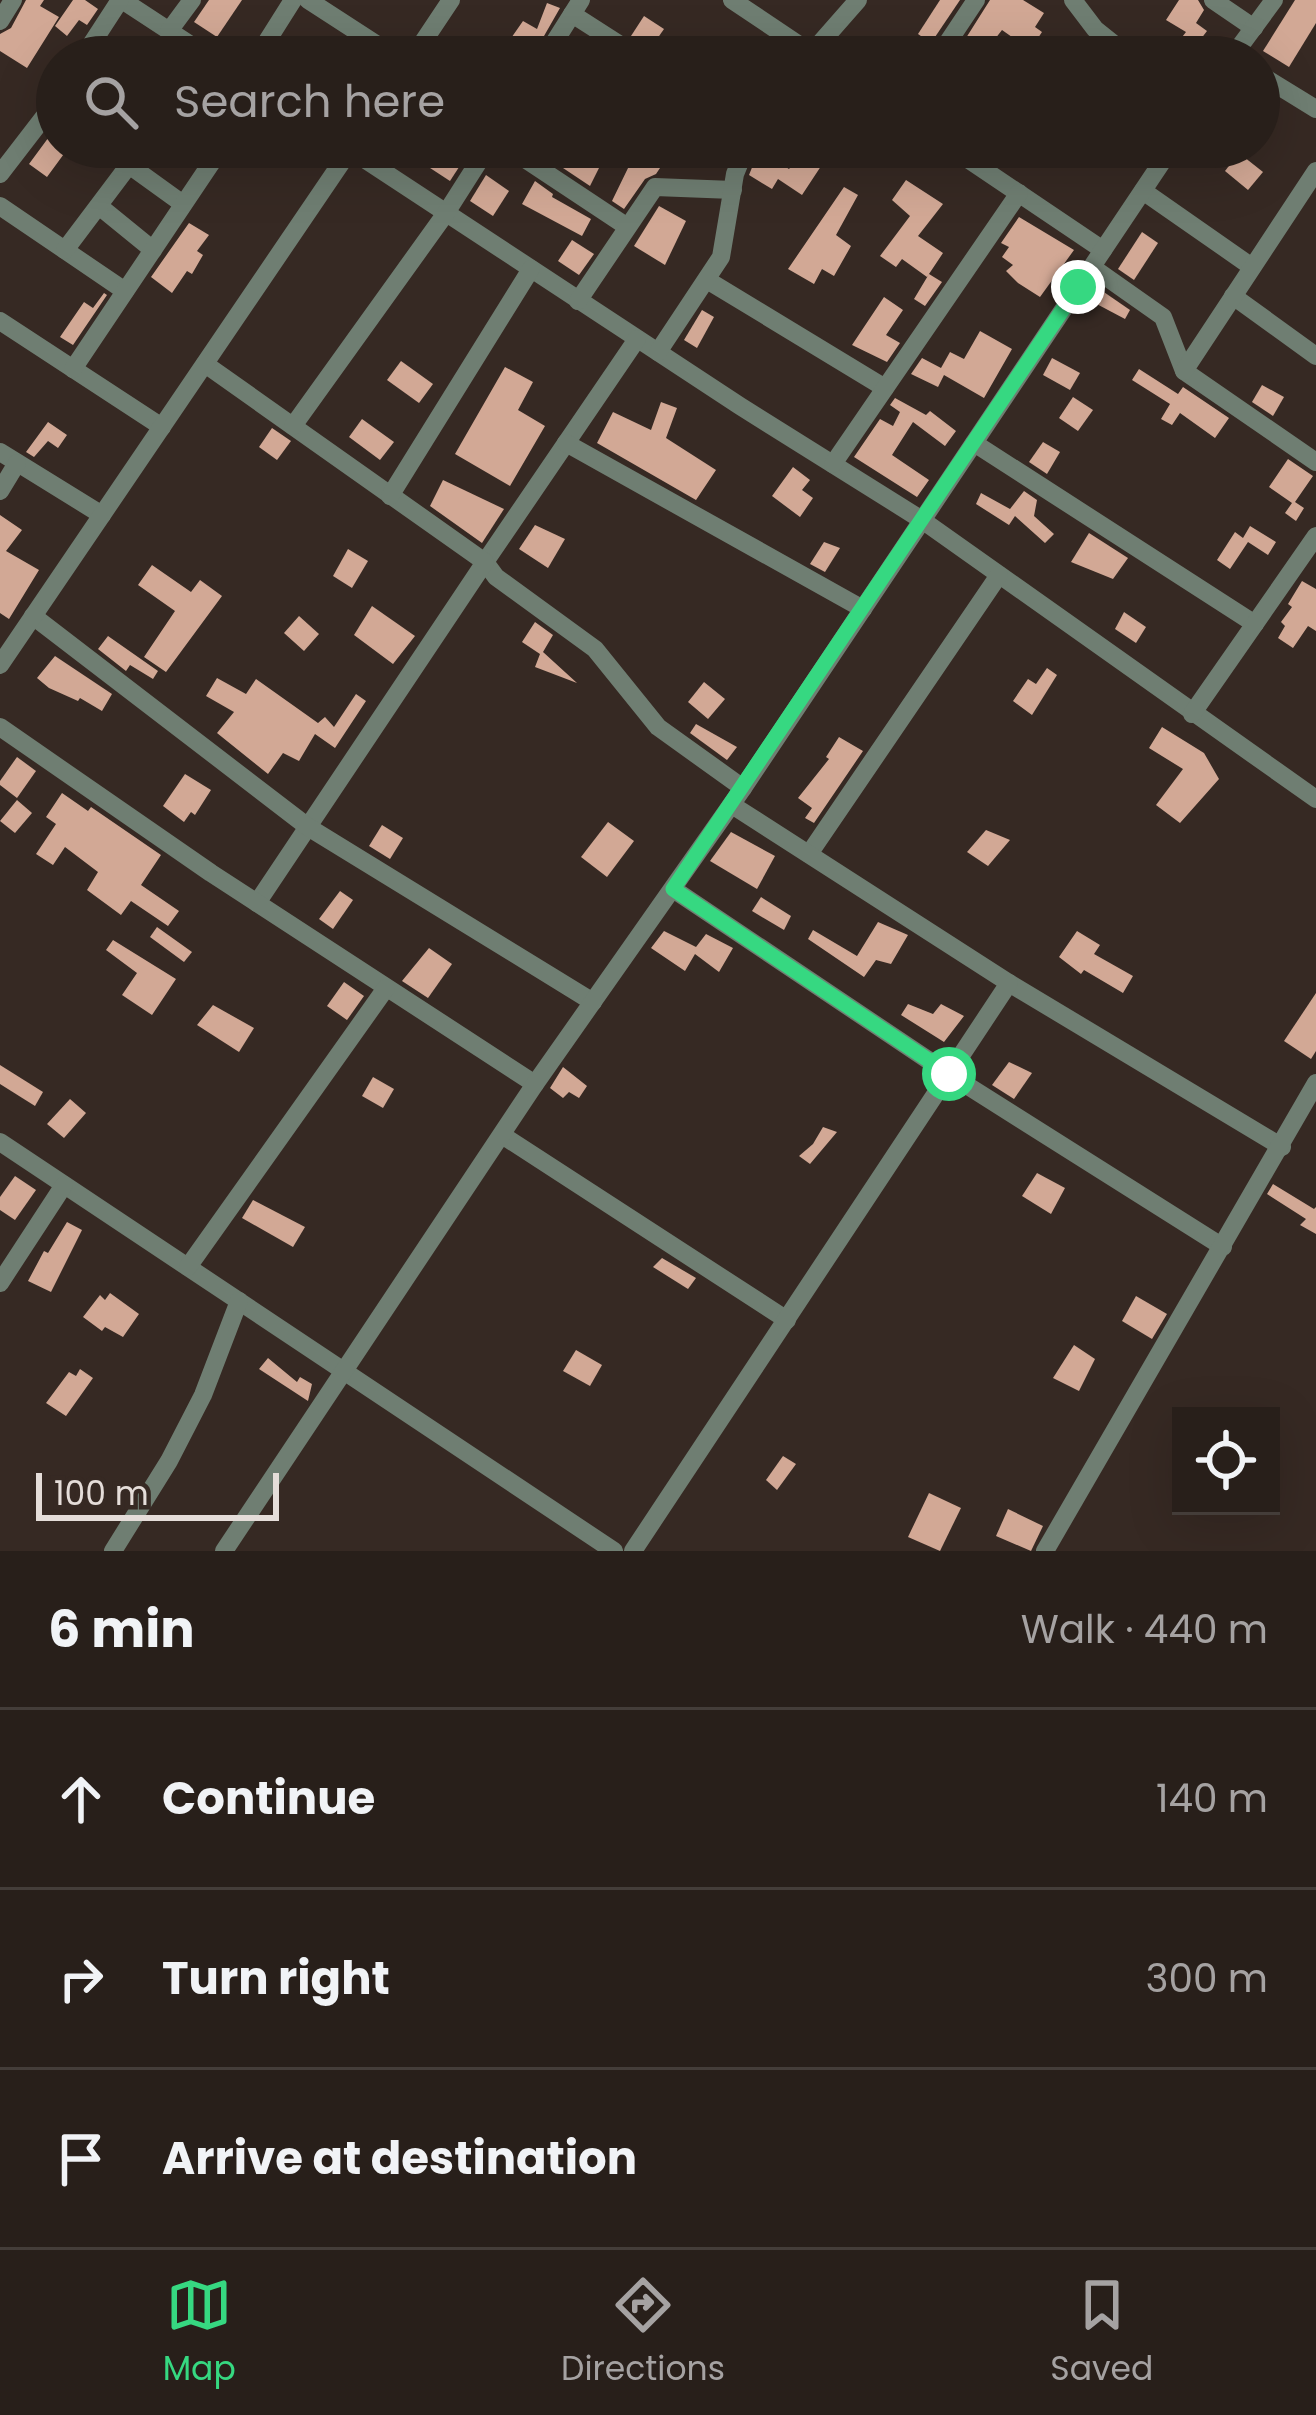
<!DOCTYPE html>
<html lang="en">
<head>
<meta charset="utf-8">
<style>
	:root { --surface:#281f1a; --page:#302723; --text:#f1f3f6; --muted:#a5a2a2; --line:#443d39; --accent:#36d881 }
	body { margin:0; font-family:Poppins,sans-serif; background:var(--page); color:var(--text) }
	.controls { position:absolute; right:36px; bottom:36px; display:grid; overflow:hidden; border-radius:0px; box-shadow:0 12px 48px #0002 }
	.controls button { width:108px; height:108px; display:grid; place-items:center; padding:0; border:0; border-bottom:3px solid var(--line); background:var(--surface); color:var(--text); font:60px sans-serif }
	.scale { position:absolute; left:36px; bottom:30px; width:243px; box-sizing:border-box; padding-left:12px; border:6px solid #e5ddd9; border-top:0; font-size:33px; line-height:42px; white-space:nowrap; color:#e5ddd9; -webkit-text-stroke:9px #362923; paint-order:stroke }
	.stop { position:absolute; width:36px; height:36px; margin:-27px; border:9px solid #36d881; border-radius:50%; background:#fff }
	.stop.end { background:#36d881; border-color:#fff; box-shadow:0 3px 12px #0008 }
	.list { margin:0; padding:0; list-style:none }
	h2 { display:flex; justify-content:space-between; align-items:center; height:156px; margin:0; padding:0 48px; font-size:51px }
	h2 small { font-size:39px; font-weight:400; color:var(--muted) }
	.list li { display:grid; grid-template-columns:78px 1fr auto; gap:36px; align-items:center; box-sizing:border-box; height:180px; padding:0 48px; border-top:3px solid var(--line) }
	.list b { display:block; font-size:45px; white-space:nowrap }
	.list em { font-size:39px; font-style:normal; color:var(--muted) }
	.icon { flex:none; width:66px; height:66px; fill:none; stroke:currentColor; stroke-width:2; stroke-linecap:round; stroke-linejoin:round }
	.map { position:relative; flex:none; width:1316px; height:1551px; overflow:hidden }
	.search { position:absolute; background:var(--surface); box-shadow:0 12px 48px #0002; left:36px; right:36px; top:36px; height:132px; display:flex; align-items:center; gap:30px; box-sizing:border-box; padding:0 42px; border-radius:66px; color:var(--muted); font-size:45px }
	.sheet { height:696px; background:var(--surface) }
	nav { display:flex; justify-content:space-around; align-items:center; box-sizing:border-box; height:168px; border-top:3px solid var(--line); background:var(--surface); font-size:33px; color:var(--muted) }
	nav a { display:grid; justify-items:center; gap:6px }
	nav .on { color:var(--accent) }
	.map>svg:first-child { display:block }
	.building { fill:#d2a895 }
	.lines { fill:none; stroke-linecap:round; stroke-linejoin:round }
	.minor { stroke:#6f7e72; stroke-width:18 }
	.route { stroke:#36d881; stroke-width:15 }
</style>
</head>
<body>
<div class="map">
<svg width="1316" height="1551" viewBox="0 0 1316 1551">
	<rect width="100%" height="100%" fill="#362923"/>
	<!-- building -->
	<g class="building">
		<polygon points="26,0 44,0 40,6 59,17 27,68 0,51 0,34 11,28"/>
		<polygon points="73,0 85,0 98,9 87,25 79,20 67,36 55,26"/>
		<polygon points="209,0 242,0 217,37 194,22"/>
		<polygon points="940,0 960,0 931,43 918,34"/>
		<polygon points="990,0 1023,0 1044,13 1035,27 1042,32 1036,41 1068,57 1028,57 1018,51 1022,44 1002,30 981,57 954,57"/>
		<polygon points="1179,0 1198,0 1204,10 1196,23 1207,31 1191,52 1179,41 1186,32 1166,20"/>
		<polygon points="1295,0 1316,0 1316,23 1289,67 1263,51"/>
		<polygon points="547,3 560,8 532,57 498,57 523,21 537,29"/>
		<polygon points="644,16 664,29 650,49 631,36"/>
		<polygon points="57,126 57,147 69,147 47,177 29,164"/>
		<polygon points="440,147 472,147 450,181 427,166"/>
		<polygon points="563,147 582,147 576,157 599,168 590,186 554,162"/>
		<polygon points="616,147 674,147 656,174 645,179 624,209 612,201 629,166 611,155"/>
		<polygon points="807,147 831,151 802,195 778,179 772,189 749,175 759,150 789,169"/>
		<polygon points="1239,153 1263,172 1248,190 1225,171"/>
		<polygon points="486,175 509,191 493,216 470,201"/>
		<polygon points="906,180 943,204 918,236 943,253 929,274 942,282 925,306 914,299 929,274 927,277 902,259 896,267 880,256 910,216 892,200"/>
		<polygon points="535,181 553,194 552,197 591,219 582,236 522,204"/>
		<polygon points="844,187 858,195 836,235 851,246 834,276 822,269 814,284 788,269"/>
		<polygon points="659,206 686,221 665,265 634,246"/>
		<polygon points="1019,217 1074,250 1040,297 1018,283 1006,271 1013,265 1002,257 1009,247 1001,243"/>
		<polygon points="189,223 209,235 197,251 203,255 192,274 187,271 172,293 151,277"/>
		<polygon points="1142,232 1158,243 1134,280 1118,269"/>
		<polygon points="572,240 594,254 579,275 558,261"/>
		<polygon points="1098,288 1130,310 1125,319 1091,301"/>
		<polygon points="104,293 107,295 73,345 60,337 84,302 93,308"/>
		<polygon points="884,297 903,310 886,335 900,343 887,362 852,345"/>
		<polygon points="702,310 714,317 697,348 684,340"/>
		<polygon points="980,331 1012,349 984,398 944,375 938,387 911,374 922,358 941,368 950,352 964,359"/>
		<polygon points="1052,358 1080,373 1070,390 1043,375"/>
		<polygon points="401,361 433,384 419,403 387,380"/>
		<polygon points="505,367 533,382 518,410 545,426 510,486 455,454"/>
		<polygon points="1139,369 1178,394 1183,387 1229,418 1215,438 1180,413 1172,425 1161,419 1170,404 1132,380"/>
		<polygon points="1262,385 1284,397 1273,416 1252,402"/>
		<polygon points="1073,397 1093,410 1078,431 1059,418"/>
		<polygon points="895,398 926,415 930,411 956,431 945,446 913,422 892,455 929,480 917,497 854,457 880,419 893,426 900,412 890,405"/>
		<polygon points="661,402 677,408 666,438 716,470 696,500 597,443 613,412 651,430"/>
		<polygon points="362,419 394,442 380,460 349,437"/>
		<polygon points="48,422 67,435 58,448 48,441 34,457 26,452"/>
		<polygon points="272,428 291,441 277,460 259,447"/>
		<polygon points="1043,442 1060,452 1047,474 1029,462"/>
		<polygon points="1288,459 1313,476 1295,502 1304,508 1296,521 1285,513 1292,503 1269,487"/>
		<polygon points="793,467 810,480 802,490 813,498 800,517 772,496"/>
		<polygon points="443,480 504,509 482,543 430,506"/>
		<polygon points="1024,491 1037,500 1034,516 1054,534 1045,543 1015,516 1009,525 976,504 981,493 1010,509"/>
		<polygon points="0,515 22,530 6,551 39,570 9,619 0,613"/>
		<polygon points="535,525 565,539 548,568 519,549"/>
		<polygon points="1250,526 1276,542 1268,555 1248,542 1230,569 1217,560 1235,532 1243,538"/>
		<polygon points="1089,533 1128,558 1113,579 1071,562"/>
		<polygon points="824,542 840,548 825,572 810,564"/>
		<polygon points="348,549 368,561 352,588 333,576"/>
		<polygon points="152,565 191,592 200,580 222,596 166,672 144,657 175,611 138,585"/>
		<polygon points="1302,581 1316,589 1316,631 1308,626 1293,648 1278,638 1285,626 1281,622 1292,607 1288,604"/>
		<polygon points="372,606 415,636 393,664 354,635"/>
		<polygon points="1124,612 1146,627 1136,643 1115,629"/>
		<polygon points="299,616 319,634 304,651 284,633"/>
		<polygon points="535,622 553,635 543,652 577,683 535,667 540,654 522,642"/>
		<polygon points="108,636 158,671 153,679 130,665 126,671 98,649"/>
		<polygon points="55,656 112,694 102,711 80,698 78,701 49,688 37,678"/>
		<polygon points="1047,668 1057,675 1032,715 1013,701 1028,679 1036,684"/>
		<polygon points="217,678 246,694 256,679 318,723 325,717 334,727 356,694 366,701 335,748 315,734 299,761 283,753 268,774 217,733 234,712 206,696"/>
		<polygon points="704,682 725,699 708,719 688,702"/>
		<polygon points="696,724 737,747 727,760 690,733"/>
		<polygon points="1162,727 1204,753 1219,779 1180,823 1156,805 1183,769 1149,748"/>
		<polygon points="839,737 863,751 814,823 805,818 812,808 798,798 829,759 826,757"/>
		<polygon points="17,757 36,771 17,798 0,785 0,781"/>
		<polygon points="185,774 211,790 195,815 191,812 184,822 163,806"/>
		<polygon points="62,793 88,811 91,807 161,855 141,885 179,911 168,926 131,901 121,915 87,890 98,872 65,847 53,865 36,854 56,824 46,817"/>
		<polygon points="17,800 32,813 15,833 0,821"/>
		<polygon points="608,822 634,841 607,877 581,857"/>
		<polygon points="382,825 403,838 390,859 369,846"/>
		<polygon points="986,830 1010,840 988,866 967,852"/>
		<polygon points="731,832 775,856 757,889 710,861"/>
		<polygon points="340,891 353,900 333,929 319,919"/>
		<polygon points="761,897 791,916 784,930 752,911"/>
		<polygon points="878,922 908,935 891,964 876,960 864,977 808,939 813,930 857,956"/>
		<polygon points="157,927 192,952 184,962 150,937"/>
		<polygon points="664,931 696,947 706,934 733,948 719,972 695,954 685,971 651,948"/>
		<polygon points="1077,931 1100,945 1094,954 1133,976 1123,993 1084,970 1081,974 1059,957"/>
		<polygon points="113,940 176,979 152,1015 122,995 137,973 106,950"/>
		<polygon points="429,948 452,964 428,998 402,981"/>
		<polygon points="344,982 364,996 347,1020 327,1006"/>
		<polygon points="1316,993 1316,1051 1311,1059 1284,1041"/>
		<polygon points="908,1004 933,1014 941,1004 964,1016 944,1042 901,1015"/>
		<polygon points="213,1005 254,1028 239,1052 197,1025"/>
		<polygon points="1009,1062 1032,1073 1014,1099 992,1085"/>
		<polygon points="0,1065 43,1092 35,1106 0,1084"/>
		<polygon points="563,1067 587,1086 579,1098 569,1092 563,1098 550,1088"/>
		<polygon points="373,1077 394,1089 383,1108 362,1096"/>
		<polygon points="70,1099 86,1113 64,1138 47,1124"/>
		<polygon points="823,1127 837,1132 810,1164 799,1156 813,1144"/>
		<polygon points="1037,1173 1065,1188 1051,1214 1022,1196"/>
		<polygon points="15,1176 36,1190 15,1220 0,1210 0,1197"/>
		<polygon points="1273,1184 1314,1209 1316,1207 1316,1234 1300,1225 1306,1219 1267,1194"/>
		<polygon points="253,1200 305,1227 293,1247 242,1218"/>
		<polygon points="67,1222 82,1230 51,1292 28,1281 44,1251 48,1253"/>
		<polygon points="662,1258 696,1278 688,1289 653,1267"/>
		<polygon points="110,1293 139,1314 123,1337 105,1327 102,1331 83,1317 100,1295 105,1300"/>
		<polygon points="1136,1296 1167,1314 1152,1339 1122,1321"/>
		<polygon points="1074,1345 1095,1359 1079,1391 1053,1378"/>
		<polygon points="576,1350 602,1365 590,1386 563,1371"/>
		<polygon points="268,1358 297,1382 300,1377 312,1384 308,1401 259,1369"/>
		<polygon points="80,1369 93,1378 66,1416 46,1403 69,1372 76,1376"/>
		<polygon points="783,1456 796,1464 777,1490 766,1480"/>
		<polygon points="929,1493 961,1508 940,1551 908,1537"/>
		<polygon points="1008,1509 1043,1526 1031,1551 996,1536"/>
	</g>
	<g class="lines">
		<!-- minor -->
		<g class="minor">
			<polyline points="122,0 209,57"/>
			<polyline points="308,0 396,57"/>
			<polyline points="732,0 817,57"/>
			<polyline points="1073,0 1095,29 1130,57"/>
			<polyline points="1213,0 1254,28"/>
			<polyline points="572,14 639,57"/>
			<polyline points="0,21 13,0"/>
			<polyline points="169,31 192,0"/>
			<polyline points="83,57 120,0"/>
			<polyline points="257,57 293,0"/>
			<polyline points="413,57 451,0"/>
			<polyline points="545,57 581,0"/>
			<polyline points="808,57 858,0"/>
			<polyline points="938,57 976,0"/>
			<polyline points="1232,57 1274,0"/>
			<polyline points="1259,74 1316,109"/>
			<polyline points="104,147 183,204"/>
			<polyline points="187,147 211,163"/>
			<polyline points="346,147 740,406 922,520 1316,799"/>
			<polyline points="507,147 626,226"/>
			<polyline points="950,147 1103,250"/>
			<polyline points="0,174 57,100"/>
			<polyline points="1143,191 1252,267"/>
			<polyline points="0,206 125,291"/>
			<polyline points="99,206 153,250"/>
			<polyline points="65,250 129,165"/>
			<polyline points="1092,267 1163,317 1184,371 1316,462"/>
			<polyline points="707,280 885,388"/>
			<polyline points="1233,296 1316,356"/>
			<polyline points="578,301 655,187 733,190"/>
			<polyline points="0,321 162,427"/>
			<polyline points="637,339 485,562 496,577 595,649 658,727 743,788"/>
			<polyline points="658,352 721,257 735,174 746,147"/>
			<polyline points="205,364 485,562 257,903"/>
			<polyline points="73,369 222,147"/>
			<polyline points="1184,371 1316,171"/>
			<polyline points="293,426 446,213 488,147"/>
			<polyline points="566,443 863,609"/>
			<polyline points="974,443 1255,624"/>
			<polyline points="0,452 102,515"/>
			<polyline points="833,464 1019,193"/>
			<polyline points="0,491 17,463"/>
			<polyline points="390,496 531,269"/>
			<polyline points="33,616 308,827 593,1002"/>
			<polyline points="0,665 352,147"/>
			<polyline points="1192,714 1316,536"/>
			<polyline points="0,727 211,873 535,1084"/>
			<polyline points="809,854 999,575"/>
			<polyline points="673,889 949,1074 1223,1247"/>
			<polyline points="1009,983 1282,1147"/>
			<polyline points="502,1135 787,1320"/>
			<polyline points="0,1142 614,1551"/>
			<polyline points="188,1267 386,988"/>
			<polyline points="0,1283 64,1185"/>
			<polyline points="113,1551 169,1461 203,1395 239,1301"/>
			<polyline points="224,1551 535,1084 743,788 1172,147"/>
			<polyline points="633,1551 1009,983 732,805"/>
			<polyline points="1045,1551 1316,1083"/>
		</g>
	</g>
	<g class="lines">
		<!-- route -->
		<polyline class="route" points="949,1074 673,889 1078,287"/>
	</g>
</svg>
<div class="controls">
<button><svg class="icon" aria-label="locate" viewBox="0 0 24 24"><circle cx="12" cy="12" r="6"/><path d="M12 2v4M12 18v4M2 12h4M18 12h4"/></svg></button>
</div>
<div class="scale">100 m</div>
<div class="stop" style="left:949px;top:1074px"></div>
<div class="stop end" style="left:1078px;top:287px"></div>
<div class="search"><svg class="icon" aria-label="search" viewBox="0 0 24 24"><circle cx="10" cy="10" r="6"/><path d="M15 15l6 6"/></svg>Search here</div>
</div>
<section class="sheet">
<h2>6 min<small>Walk · 440 m</small></h2>
<ul class="list">
<li><svg class="icon" aria-label="ahead" viewBox="0 0 24 24"><path d="M12 20V5M6 11l6-6 6 6"/></svg><div><b>Continue</b></div><em>140 m</em></li>
<li><svg class="icon" aria-label="right" viewBox="0 0 24 24"><path d="M7 20v-9h11M14 6l5 5-5 5"/></svg><div><b>Turn right</b></div><em>300 m</em></li>
<li><svg class="icon" aria-label="arrive" viewBox="0 0 24 24"><path d="M6 21V4h12l-3 4 3 4H6"/></svg><div><b>Arrive at destination</b></div></li>
</ul>
</section>
<nav>
<a class="on"><svg class="icon" aria-label="map" viewBox="0 0 24 24"><path d="M3 6l6-2 6 2 6-2v14l-6 2-6-2-6 2zM9 4v14M15 6v14"/></svg>Map</a>
<a><svg class="icon" aria-label="directions" viewBox="0 0 24 24"><path d="M12 3l9 9-9 9-9-9zM9 14v-3h6M13 9l2 2-2 2"/></svg>Directions</a>
<a><svg class="icon" aria-label="saved" viewBox="0 0 24 24"><path d="M7 4h10v16l-5-4-5 4z"/></svg>Saved</a>
</nav>
</body>
</html>
